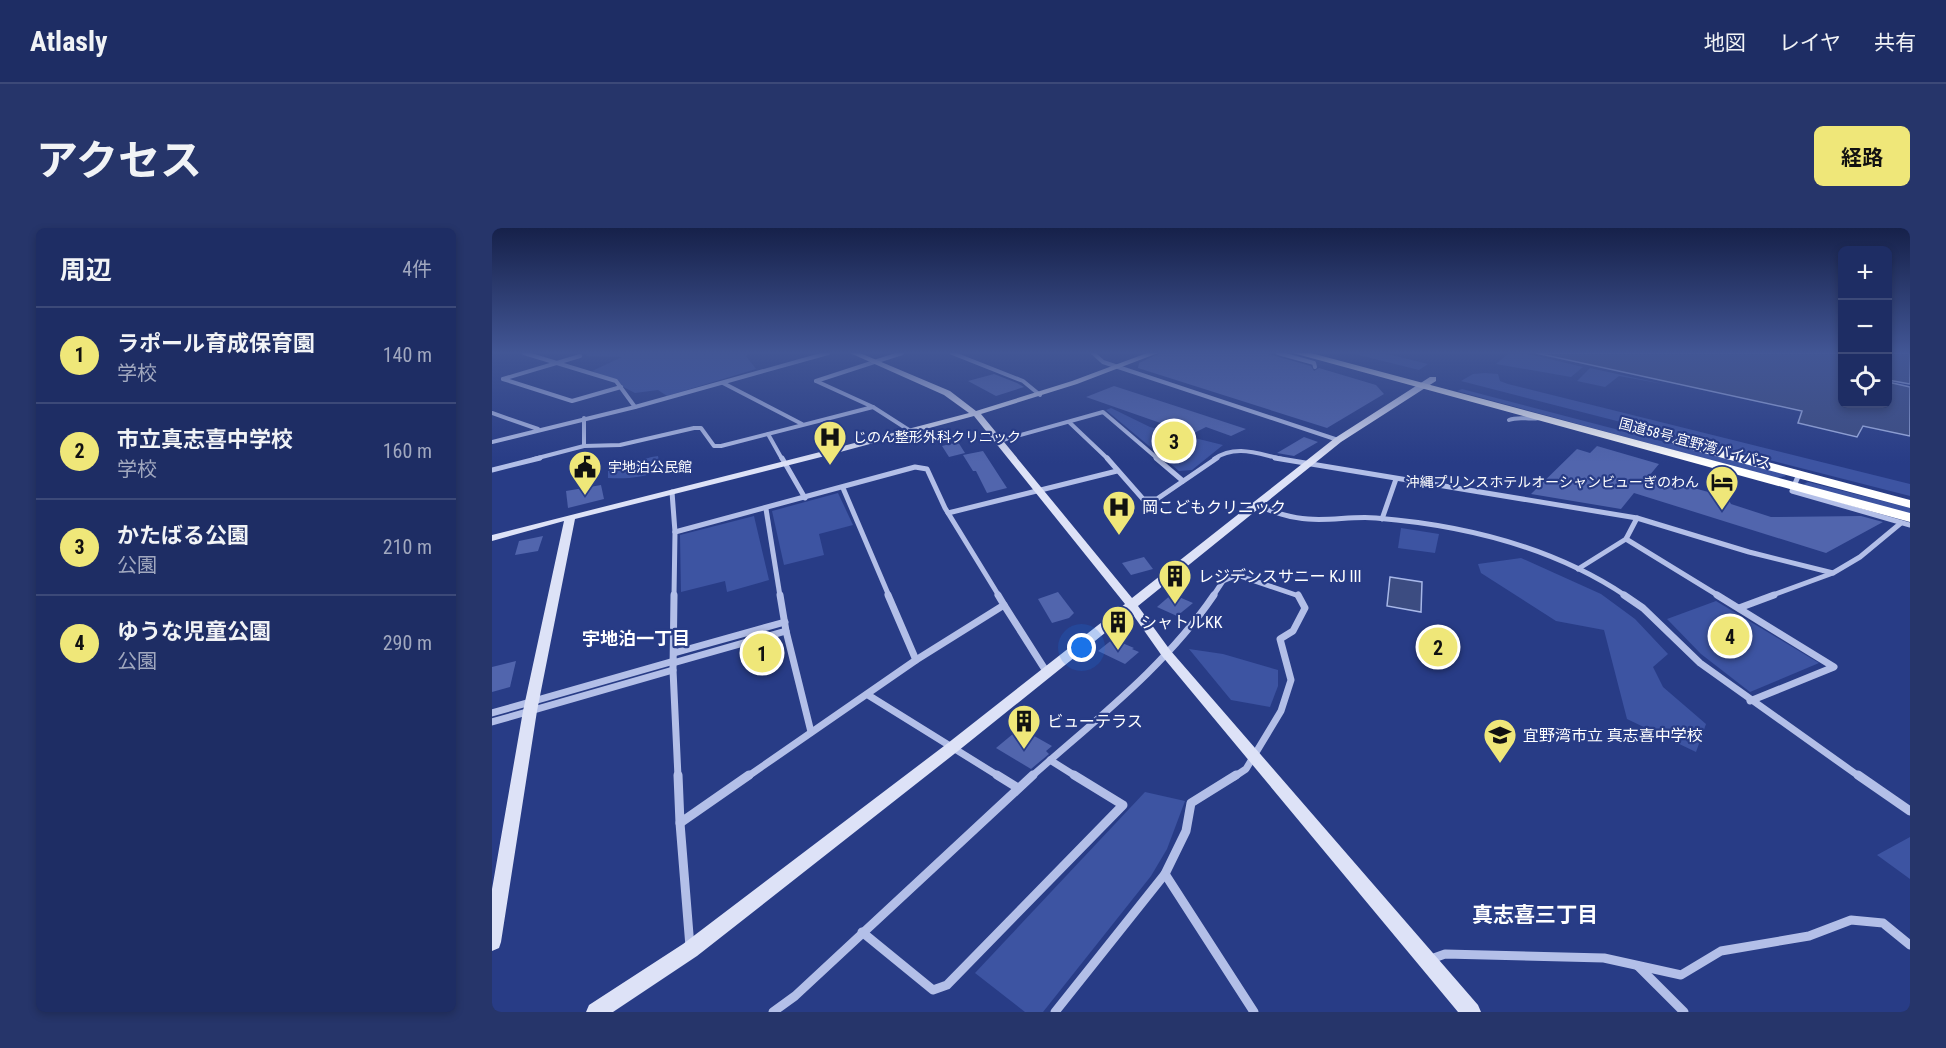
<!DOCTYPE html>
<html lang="ja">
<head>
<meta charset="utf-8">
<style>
	:root { --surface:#1e2d64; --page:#26356a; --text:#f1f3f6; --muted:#a1a8bf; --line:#3c4978; --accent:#efe779 }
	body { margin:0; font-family:"Roboto Condensed","Noto Sans JP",sans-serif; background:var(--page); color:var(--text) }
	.controls { position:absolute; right:18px; top:18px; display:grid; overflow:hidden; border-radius:9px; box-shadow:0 3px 9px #0003 }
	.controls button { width:54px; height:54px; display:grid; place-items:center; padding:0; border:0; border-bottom:2px solid var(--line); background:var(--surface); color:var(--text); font:30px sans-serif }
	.you { position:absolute; left:590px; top:420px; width:21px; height:21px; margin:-15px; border:4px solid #fff; border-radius:50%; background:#1a73e8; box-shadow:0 0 0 9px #1a73e833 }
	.badge { display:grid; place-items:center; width:39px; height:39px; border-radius:50%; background:var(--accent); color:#111; font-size:20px; font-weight:700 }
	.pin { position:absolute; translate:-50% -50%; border:3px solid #fff; box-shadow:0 2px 6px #0006 }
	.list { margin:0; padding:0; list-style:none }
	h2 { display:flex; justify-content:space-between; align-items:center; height:78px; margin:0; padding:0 24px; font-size:26px }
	h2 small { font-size:20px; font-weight:400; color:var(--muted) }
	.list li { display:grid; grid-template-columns:39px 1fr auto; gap:18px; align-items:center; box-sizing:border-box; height:96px; padding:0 24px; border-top:2px solid var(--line) }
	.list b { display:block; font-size:22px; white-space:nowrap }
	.list p { margin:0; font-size:20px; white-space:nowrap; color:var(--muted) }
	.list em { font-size:20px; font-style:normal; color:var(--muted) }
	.icon { flex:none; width:33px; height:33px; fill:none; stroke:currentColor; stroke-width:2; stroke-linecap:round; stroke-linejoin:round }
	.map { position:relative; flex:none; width:1418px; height:784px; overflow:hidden; border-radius:9px }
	header { display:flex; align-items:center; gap:36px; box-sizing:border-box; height:84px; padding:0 30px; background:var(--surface); border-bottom:2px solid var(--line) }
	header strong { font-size:28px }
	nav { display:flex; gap:33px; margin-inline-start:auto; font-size:21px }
	.intro { display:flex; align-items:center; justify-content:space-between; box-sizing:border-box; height:144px; padding:0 36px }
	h1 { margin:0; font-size:42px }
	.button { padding:15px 27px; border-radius:9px; background:var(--accent); color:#111; font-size:21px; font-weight:700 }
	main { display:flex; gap:36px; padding:0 36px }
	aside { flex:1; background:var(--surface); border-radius:9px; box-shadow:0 3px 9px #0003 }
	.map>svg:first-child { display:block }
	.green { fill:#3d54a2 }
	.water { fill:#3c4c81; stroke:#a7b7e8; stroke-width:1.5 }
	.building { fill:#5165ad }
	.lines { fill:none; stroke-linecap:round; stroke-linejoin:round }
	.street-far3 { stroke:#b3bfe8; stroke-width:4 }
	.street-far2 { stroke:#b3bfe8; stroke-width:5 }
	.street-far1 { stroke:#b3bfe8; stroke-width:7 }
	.street { stroke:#b3bfe8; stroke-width:9 }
	.secondary { fill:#dde2f7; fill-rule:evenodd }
	.highway { fill:#fff; fill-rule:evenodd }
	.labels { text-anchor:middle; stroke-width:4.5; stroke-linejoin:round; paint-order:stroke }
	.far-poi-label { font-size:14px; fill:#fff; stroke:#283c86; text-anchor:start }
	.far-street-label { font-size:14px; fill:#fff; stroke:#283c86 }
	.poi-label { font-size:16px; fill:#fff; stroke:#283c86; text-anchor:start }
	.neighbourhood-label { font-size:18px; font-weight:bold; fill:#fff; stroke:#283c86 }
	.near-neighbourhood-label { font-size:21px; font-weight:bold; fill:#fff; stroke:#283c86 }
</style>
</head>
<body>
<header>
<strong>Atlasly</strong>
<nav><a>地図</a><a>レイヤ</a><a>共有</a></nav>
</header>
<div class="intro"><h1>アクセス</h1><a class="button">経路</a></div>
<main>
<aside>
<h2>周辺<small>4件</small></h2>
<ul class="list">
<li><span class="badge">1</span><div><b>ラポール育成保育園</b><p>学校</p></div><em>140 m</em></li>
<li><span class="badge">2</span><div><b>市立真志喜中学校</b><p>学校</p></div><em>160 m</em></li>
<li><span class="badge">3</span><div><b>かたばる公園</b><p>公園</p></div><em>210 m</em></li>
<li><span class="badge">4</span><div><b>ゆうな児童公園</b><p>公園</p></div><em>290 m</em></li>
</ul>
</aside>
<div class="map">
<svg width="1418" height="784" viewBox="0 0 1418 784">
	<rect width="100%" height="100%" fill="#283c86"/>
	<!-- green -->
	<g class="green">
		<polygon points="96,125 257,125 254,128 264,141 175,168 166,162 143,165 100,143 130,129 94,128"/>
		<polygon points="859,125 891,125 936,136 927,142"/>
		<polygon points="1017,125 1032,125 1091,139 1079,149 1004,136"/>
		<polygon points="1098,140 1171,156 1127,148 1113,159 1085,153"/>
		<polygon points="993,145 1006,146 1008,153 1016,156 1418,256 1418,268 969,153 981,146"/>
		<polygon points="970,161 1288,244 1294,248 1284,250 965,163"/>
		<polygon points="619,180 658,199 731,217 700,242 687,243 614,182"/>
		<path d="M166,228L169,242C151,250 135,251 116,250V243C133,239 149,230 166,228Z"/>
		<polygon points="1316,254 1418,280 1418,289 1314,259 1312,256"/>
		<polygon points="346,265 361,297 327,306 332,327 292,337 280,283"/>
		<polygon points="262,288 277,352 235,364 233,353 189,364 188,307"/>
		<polygon points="909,300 947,306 943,325 906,320"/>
		<polygon points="1029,330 1109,366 1143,391 1176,426 1161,439 1171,459 1214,496 1204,524 1135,491 1112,402 1064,393 989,345 986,336"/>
		<polygon points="1224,373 1327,435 1258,464 1209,426 1175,391"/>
		<polygon points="697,421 731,426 786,442 786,458 778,479 739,472"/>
		<polygon points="653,564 693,573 675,621 659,648 551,784 533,784 483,745"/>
		<polygon points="1418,609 1418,651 1385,627"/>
	</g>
	<!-- water -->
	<g class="water">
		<polygon points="1044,125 1350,125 1350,176 1396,176 1396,154 1418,159 1418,208 1371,198 1365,209 1306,195 1310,183"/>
		<polygon points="1396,125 1418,125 1418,156 1396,152"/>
		<polygon points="898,349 930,354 929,384 895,378"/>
	</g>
	<!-- building -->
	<g class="building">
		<polygon points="668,125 773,125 819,138 822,143 827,140 884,157 892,166 835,200 646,140 647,135"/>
		<polygon points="502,146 525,155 532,159 504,168 476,153"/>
		<polygon points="622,158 696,182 754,201 739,208 714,199 700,206 594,169"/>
		<polygon points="812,209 826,214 802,228 785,225"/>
		<polygon points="466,214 473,225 457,229 450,218"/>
		<polygon points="1105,218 1167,236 1157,248 1235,269 1239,276 1279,289 1369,288 1391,294 1334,325 1142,265 1129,281 1039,266 1085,221 1098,225"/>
		<polygon points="491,223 515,260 495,265 484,243 481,243 471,227"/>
		<polygon points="109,257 112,271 76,280 74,263"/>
		<polygon points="51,308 46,323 23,327 27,313"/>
		<polygon points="652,329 661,341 639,347 630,335"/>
		<polygon points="566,364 582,385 577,390 560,395 546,371"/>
		<polygon points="680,366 701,375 685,388 665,379"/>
		<polygon points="621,411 642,420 640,421 647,424 633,436 606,423"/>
		<polygon points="24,433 18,459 0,464 0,439"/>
		<polygon points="528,500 560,518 554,523 557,526 539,541 504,520"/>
	</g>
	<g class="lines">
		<!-- street-far3 -->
		<g class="street-far3">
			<polyline points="32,125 124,153 143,179"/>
			<polyline points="460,125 531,153 548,167"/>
			<polyline points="601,125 611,134 846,212"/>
			<polyline points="786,125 822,135 823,139"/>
			<polyline points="11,151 80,173 129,159"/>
			<polyline points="11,151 88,128"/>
			<polyline points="324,153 410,125"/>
			<polyline points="231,155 310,196"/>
			<polyline points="381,179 420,204"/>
			<polyline points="0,185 46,201"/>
			<polyline points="92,190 92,218"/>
			<path d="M1017,192C1027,188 1036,192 1047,190"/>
			<polyline points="577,194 616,231"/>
			<polyline points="276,206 290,231"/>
			<polyline points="507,213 611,184 666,231"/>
			<polyline points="0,214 143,179 336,125"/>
			<polyline points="42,231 92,218 128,217 202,200 209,200 222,218 229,218 381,179 324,153"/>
			<path d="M722,231C744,216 766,226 790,231"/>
		</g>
		<!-- street-far2 -->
		<g class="street-far2">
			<polyline points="290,230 313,270"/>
			<polyline points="615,230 651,271 665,271 725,230"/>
			<polyline points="664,230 691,253"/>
			<polyline points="783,230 1145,290 1257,324 1341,345"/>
			<polyline points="0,242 48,230"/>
			<polyline points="1307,246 1300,263 1418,297"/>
			<polyline points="351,260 397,368"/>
			<polyline points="180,264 183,304"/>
			<path d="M763,277C780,283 797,290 816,291C838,293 861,288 884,290C971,297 1061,319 1134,368"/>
			<polyline points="274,281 288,368"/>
			<polyline points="456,285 625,243"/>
			<polyline points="890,291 904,251"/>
			<polyline points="183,304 423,239 435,241 453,280 507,368"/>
			<polyline points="1134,311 1227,368"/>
			<polyline points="1086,341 1134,311 1145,290"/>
			<polyline points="182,368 183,304"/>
			<polyline points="721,368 731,353 745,347 807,368"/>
			<polyline points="1278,368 1341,345 1368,329 1409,295"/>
		</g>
		<!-- street-far1 -->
		<g class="street-far1">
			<polyline points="182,367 181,442 186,549"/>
			<polyline points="288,367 294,403 319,504"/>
			<polyline points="396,367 424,432"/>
			<polyline points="1132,367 1151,380 1208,435 1368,549"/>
			<polyline points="1225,367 1342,439 1258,473"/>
			<polyline points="512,377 554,443"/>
			<polyline points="1247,380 1282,367"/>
			<polyline points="182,425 293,394"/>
			<polyline points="181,435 294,403"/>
			<polyline points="376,467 508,549"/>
			<polyline points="0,485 182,433"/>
			<polyline points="0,494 181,442"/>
			<polyline points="558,532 585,549"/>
			<polyline points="255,549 424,432 512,377 506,367"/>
			<path d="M539,549C603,492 673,439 722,367"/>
			<polyline points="742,549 754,541 789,483 799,452 788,411 801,403 813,380 806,367"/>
		</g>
		<!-- street -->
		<g class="street">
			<polyline points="186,547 188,595 257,547"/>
			<polyline points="505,547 526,560"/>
			<polyline points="1366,547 1418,583"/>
			<polyline points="188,595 198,719"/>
			<polyline points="673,646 762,784"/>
			<polyline points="370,704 441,762 455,757 631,577 582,547"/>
			<polyline points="939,731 953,726 1112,730 1189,747 1229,723 1317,708 1359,692 1391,695 1418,717"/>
			<polyline points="1146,738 1192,784"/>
			<polyline points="281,784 303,768 541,547"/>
			<polyline points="563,784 673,646 694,603 699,575 744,547"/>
		</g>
		<!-- secondary -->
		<polygon class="secondary" points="358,125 368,125 458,163 484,183 580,153 655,125 666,125 585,156 489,186 640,370 843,210 938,149 944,149 944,153 849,214 646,378 678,422 986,777 989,784 966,784 670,428 639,384 466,523 205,728 121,784 94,784 97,777 191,716 456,515 633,376 482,188 337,227 83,291 45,483 9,714 7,720 0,723 0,661 31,483 72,293 0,313 0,307 332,223 477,185 452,167"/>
		<!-- highway -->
		<g class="highway">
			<polygon points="801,125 819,125 1418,285 1418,294"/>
			<polygon points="1186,210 1418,272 1418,280 1182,217 1180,214"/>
		</g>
	</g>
	<!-- sky -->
	<linearGradient id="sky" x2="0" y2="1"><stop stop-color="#16214a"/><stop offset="0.53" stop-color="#425695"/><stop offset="1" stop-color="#425695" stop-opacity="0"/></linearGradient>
	<rect width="1418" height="235" fill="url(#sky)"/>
	<!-- icons -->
	<defs>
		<symbol id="hospital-pin" viewBox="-11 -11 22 30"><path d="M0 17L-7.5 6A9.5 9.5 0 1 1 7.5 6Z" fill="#efe779" stroke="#283c86"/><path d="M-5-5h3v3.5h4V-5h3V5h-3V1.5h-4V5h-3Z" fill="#111"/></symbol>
		<symbol id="civic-pin" viewBox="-11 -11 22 30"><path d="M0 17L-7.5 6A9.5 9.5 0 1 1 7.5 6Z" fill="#efe779" stroke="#283c86"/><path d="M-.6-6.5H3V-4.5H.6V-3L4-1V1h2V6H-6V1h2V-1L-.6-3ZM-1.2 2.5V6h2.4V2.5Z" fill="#111"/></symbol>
		<symbol id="hotel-pin" viewBox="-11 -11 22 30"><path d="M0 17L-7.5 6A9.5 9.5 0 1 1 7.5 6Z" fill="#efe779" stroke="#283c86"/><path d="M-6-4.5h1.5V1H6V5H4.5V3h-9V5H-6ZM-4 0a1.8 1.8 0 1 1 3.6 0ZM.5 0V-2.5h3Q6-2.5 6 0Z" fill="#111"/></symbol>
		<symbol id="building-pin" viewBox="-11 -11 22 30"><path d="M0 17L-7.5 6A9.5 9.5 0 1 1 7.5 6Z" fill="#efe779" stroke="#283c86"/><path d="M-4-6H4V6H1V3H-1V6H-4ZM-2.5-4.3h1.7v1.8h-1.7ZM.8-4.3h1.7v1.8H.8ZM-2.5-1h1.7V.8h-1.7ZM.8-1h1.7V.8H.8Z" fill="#111"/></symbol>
		<symbol id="school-pin" viewBox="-11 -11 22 30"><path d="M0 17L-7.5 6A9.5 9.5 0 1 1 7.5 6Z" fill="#efe779" stroke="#283c86"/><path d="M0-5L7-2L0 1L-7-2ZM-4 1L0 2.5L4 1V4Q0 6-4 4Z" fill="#111"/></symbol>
	</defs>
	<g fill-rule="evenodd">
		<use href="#hospital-pin" x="319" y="190" width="38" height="52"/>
		<use href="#civic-pin" x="74" y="220" width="38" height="52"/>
		<use href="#hotel-pin" x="1211" y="235" width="38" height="52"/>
		<use href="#hospital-pin" x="608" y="260" width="38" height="52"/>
		<use href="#building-pin" x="664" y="329" width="38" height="52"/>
		<use href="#building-pin" x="607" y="375" width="38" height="52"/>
		<use href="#building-pin" x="513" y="474" width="38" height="52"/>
		<use href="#school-pin" x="989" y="488" width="38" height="52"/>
	</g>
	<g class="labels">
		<!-- far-poi labels -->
		<g class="far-poi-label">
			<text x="361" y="214">じのん整形外科クリニック</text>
			<text x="116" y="244">宇地泊公民館</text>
			<text x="1207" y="259" text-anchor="end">沖縄プリンスホテルオーシャンビューぎのわん</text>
		</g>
		<!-- far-street labels -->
		<g class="far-street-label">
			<text transform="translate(1203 215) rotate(15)" y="5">国道58号 宜野湾バイパス</text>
		</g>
		<!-- poi labels -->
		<g class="poi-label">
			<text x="650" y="285">岡こどもクリニック</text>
			<text x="706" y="354">レジデンスサニー KJ III</text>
			<text x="649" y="400">シャトルKK</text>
			<text x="555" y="499">ビューテラス</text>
			<text x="1031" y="513">宜野湾市立 真志喜中学校</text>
		</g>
		<!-- neighbourhood labels -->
		<g class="neighbourhood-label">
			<text x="144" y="417">宇地泊一丁目</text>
		</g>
		<!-- near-neighbourhood labels -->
		<g class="near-neighbourhood-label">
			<text x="1043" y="694">真志喜三丁目</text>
		</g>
	</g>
</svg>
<div class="controls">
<button>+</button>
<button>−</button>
<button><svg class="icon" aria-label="locate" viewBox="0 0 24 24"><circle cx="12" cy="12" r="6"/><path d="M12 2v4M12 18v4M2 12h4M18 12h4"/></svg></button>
</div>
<div class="you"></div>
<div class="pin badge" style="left:270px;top:425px">1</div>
<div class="pin badge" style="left:946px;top:419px">2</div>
<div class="pin badge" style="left:682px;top:213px">3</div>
<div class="pin badge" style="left:1238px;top:408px">4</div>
</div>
</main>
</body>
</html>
